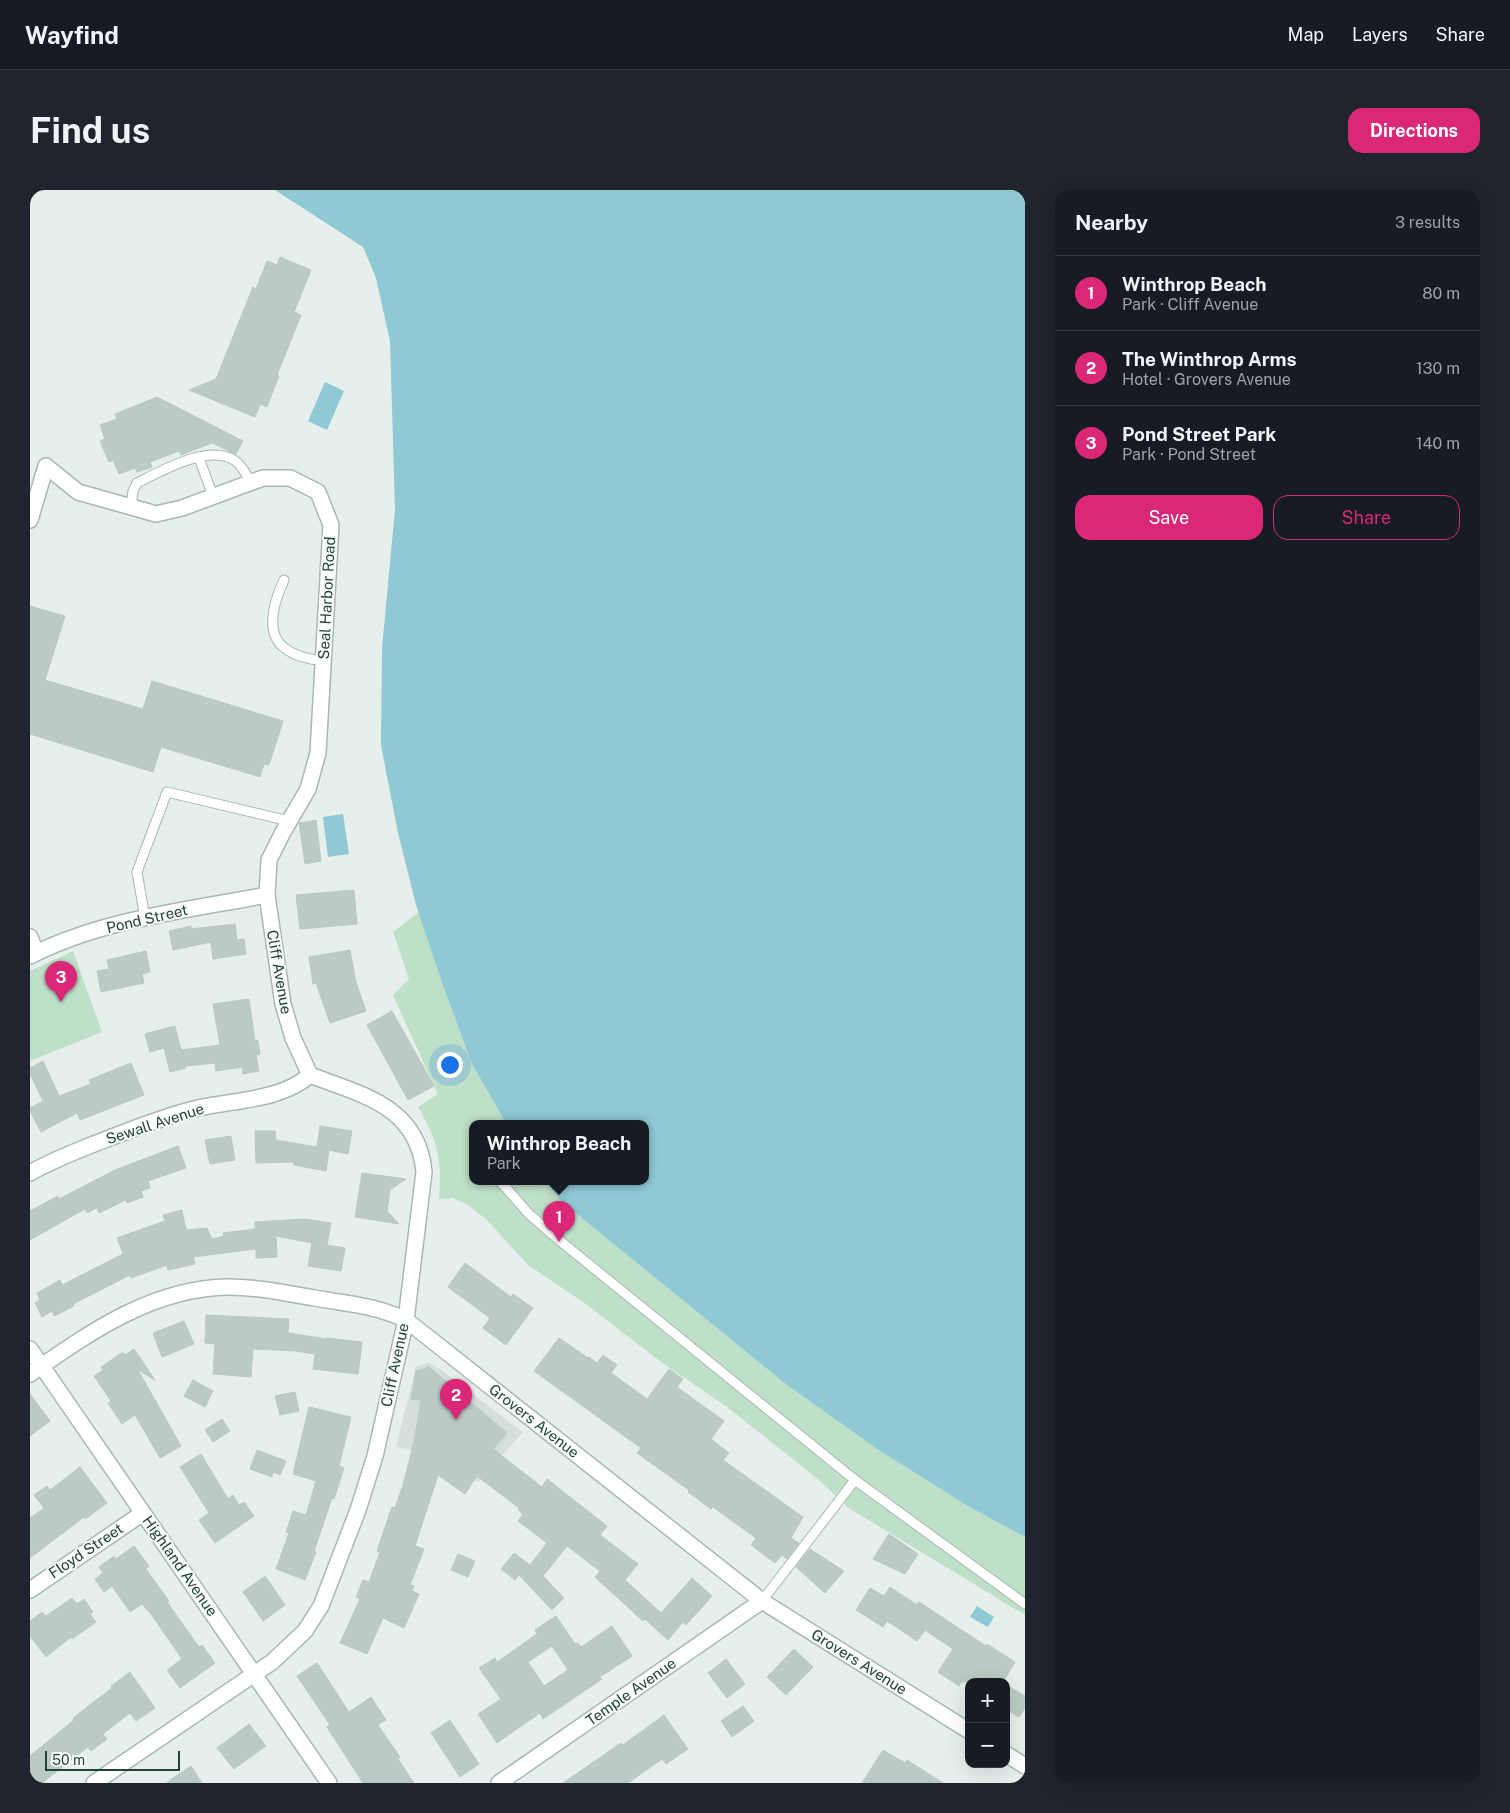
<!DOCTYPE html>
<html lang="en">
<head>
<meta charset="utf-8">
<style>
	:root { --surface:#171b24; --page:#20242c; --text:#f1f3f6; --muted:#9ea1a6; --line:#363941; --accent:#db2777 }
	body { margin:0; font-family:"Public Sans",sans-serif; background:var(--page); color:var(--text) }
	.controls { position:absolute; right:15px; bottom:15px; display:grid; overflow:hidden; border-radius:10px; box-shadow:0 5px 20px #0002 }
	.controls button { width:45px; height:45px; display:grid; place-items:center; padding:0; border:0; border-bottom:1px solid var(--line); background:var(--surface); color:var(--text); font:25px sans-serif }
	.scale { position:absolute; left:15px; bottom:12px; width:135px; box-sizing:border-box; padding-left:5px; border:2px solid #24423a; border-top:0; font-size:14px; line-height:18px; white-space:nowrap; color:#24423a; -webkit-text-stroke:4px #f7fbf9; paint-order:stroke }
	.you { position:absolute; left:419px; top:874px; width:18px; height:18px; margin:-12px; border:4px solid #fff; border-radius:50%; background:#1a73e8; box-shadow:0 0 0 8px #1a73e833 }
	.badge { display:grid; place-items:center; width:32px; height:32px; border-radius:50%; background:var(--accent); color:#fff; font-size:16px; font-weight:700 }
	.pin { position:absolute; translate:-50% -41px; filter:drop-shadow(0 1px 2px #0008) }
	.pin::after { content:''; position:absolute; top:26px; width:18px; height:15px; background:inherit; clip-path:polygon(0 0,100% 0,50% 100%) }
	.popup { position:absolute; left:439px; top:930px; width:180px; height:65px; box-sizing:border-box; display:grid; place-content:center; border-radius:10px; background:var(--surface); filter:drop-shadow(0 1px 4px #0005); font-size:16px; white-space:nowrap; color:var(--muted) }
	.popup b { font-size:19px; color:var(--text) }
	.popup::after { content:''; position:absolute; left:50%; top:100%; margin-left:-10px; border:10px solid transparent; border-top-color:var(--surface) }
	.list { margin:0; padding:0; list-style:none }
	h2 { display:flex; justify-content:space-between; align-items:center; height:65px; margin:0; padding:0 20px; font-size:21px }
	h2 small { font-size:16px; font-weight:400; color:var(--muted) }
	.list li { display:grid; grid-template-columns:32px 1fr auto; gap:15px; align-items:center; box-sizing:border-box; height:75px; padding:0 20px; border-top:1px solid var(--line) }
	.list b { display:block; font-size:19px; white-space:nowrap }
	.list p { margin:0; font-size:16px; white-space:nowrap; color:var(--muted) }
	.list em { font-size:16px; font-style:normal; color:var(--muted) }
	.actions { display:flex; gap:10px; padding:15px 20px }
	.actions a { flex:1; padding:11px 0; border:1px solid var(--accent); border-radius:15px; text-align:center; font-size:18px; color:var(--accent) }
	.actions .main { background:var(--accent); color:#fff }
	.map { position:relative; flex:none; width:995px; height:1593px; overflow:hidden; border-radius:15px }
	header { display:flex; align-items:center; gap:30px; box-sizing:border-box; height:70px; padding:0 25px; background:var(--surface); border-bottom:1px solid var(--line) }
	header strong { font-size:24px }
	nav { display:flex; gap:28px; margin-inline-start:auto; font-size:18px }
	.intro { display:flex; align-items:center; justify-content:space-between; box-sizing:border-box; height:120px; padding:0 30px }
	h1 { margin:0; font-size:35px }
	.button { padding:12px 22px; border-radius:15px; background:var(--accent); color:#fff; font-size:18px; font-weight:700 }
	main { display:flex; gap:30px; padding:0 30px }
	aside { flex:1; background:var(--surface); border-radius:15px; box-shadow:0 5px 20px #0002 }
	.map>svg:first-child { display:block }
	.built { fill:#d4dfda }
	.green { fill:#bfe0c8 }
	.water { fill:#8ec9d4 }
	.building { fill:#bbcac4; stroke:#b8c9c2; fill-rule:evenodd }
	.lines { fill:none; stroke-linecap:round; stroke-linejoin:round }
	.lane-casing { stroke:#a8b8b2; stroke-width:11 }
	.street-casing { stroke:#a8b8b2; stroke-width:18 }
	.lane { stroke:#fff; stroke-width:9 }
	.street { stroke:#fff; stroke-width:15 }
	.labels { text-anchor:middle; stroke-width:4; stroke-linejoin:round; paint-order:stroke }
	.street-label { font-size:15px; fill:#24423a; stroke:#f7fbf9 }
</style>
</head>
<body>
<header>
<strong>Wayfind</strong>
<nav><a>Map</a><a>Layers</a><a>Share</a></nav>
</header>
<div class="intro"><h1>Find us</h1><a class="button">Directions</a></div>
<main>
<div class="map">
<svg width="995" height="1593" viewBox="0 0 995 1593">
	<rect width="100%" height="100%" fill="#e6efeb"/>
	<!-- built -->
	<polygon class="built" points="399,1173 411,1180 493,1242 448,1292 421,1266 366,1257 386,1177 392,1174"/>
	<!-- green -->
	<g class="green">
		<path d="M389,722L412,793L442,873L476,933H443V991H515L532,1012L757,1195L847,1259L941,1318L995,1347V1425L817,1317L788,1289L697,1217L627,1169L556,1114L498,1075L456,1029L436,1014L423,1008L409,1009C412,968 408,952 388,917L408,904L363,805L379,789L363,742Z"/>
		<polygon points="43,761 72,842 0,871 0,781"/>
	</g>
	<!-- water -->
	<g class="water">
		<polygon points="245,0 995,0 995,1347 941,1318 847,1259 757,1195 532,1012 515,991 615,991 615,933 476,933 442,874 412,793 386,715 368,643 351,555 352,458 365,319 360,151 346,88 333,57"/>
		<polygon points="295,192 314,201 297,240 278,231"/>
		<polygon points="313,624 319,664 298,667 293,627"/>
		<polygon points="947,1416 964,1427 958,1437 940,1427"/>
	</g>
	<!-- building -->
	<g class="building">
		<polygon points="250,67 281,80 264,122 271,125 247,185 249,186 237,217 230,214 225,227 159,200 186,189 223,97 226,99 237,71 247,75"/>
		<polygon points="127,207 213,251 206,264 182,253 151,265 149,261 120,272 122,277 107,282 105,278 89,284 83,270 79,272 70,251 75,249 70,235 87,229 85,224"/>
		<polygon points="0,416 35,426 15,490 113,519 122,491 253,531 239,575 234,574 230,587 131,557 123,582 0,544"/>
		<polygon points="286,630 291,671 275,674 269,633"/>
		<polygon points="324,700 327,734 270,739 266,705"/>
		<polygon points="205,734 207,750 214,749 216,764 183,769 181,752 143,760 139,741 161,736 161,739"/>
		<polygon points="320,760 326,792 336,821 300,833 286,793 283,794 279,767"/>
		<polygon points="116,761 120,782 112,784 114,793 71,802 67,781 79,779 77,770"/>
		<polygon points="219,809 225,851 228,850 230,864 226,865 229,881 213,884 212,877 186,881 185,873 155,876 156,878 140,882 134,858 120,862 115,844 145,836 151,860 190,855 183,814"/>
		<polygon points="362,821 404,896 378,910 337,835"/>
		<polygon points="13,871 29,906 61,894 59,890 101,873 114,905 50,930 47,923 11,942 0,921 0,918 13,911 0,884 0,878"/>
		<polygon points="290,936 322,941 318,964 299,960 296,981 264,975 264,972 226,973 225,941 245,941 246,950 287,957"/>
		<polygon points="201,946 205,970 180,974 175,950"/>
		<polygon points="148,956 156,978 118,991 120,998 111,1001 113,1007 97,1013 96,1010 69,1023 67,1018 57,1023 55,1019 0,1050 0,1021 28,1006 29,1009 85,980"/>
		<polygon points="332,983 376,989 360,1000 357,1021 369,1034 325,1027"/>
		<polygon points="152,1020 156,1040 177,1038 182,1049 194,1046 193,1043 225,1039 225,1032 274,1029 301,1033 297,1055 315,1058 311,1081 278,1076 282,1053 246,1046 247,1067 226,1068 226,1059 163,1067 165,1074 138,1080 137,1075 101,1088 100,1085 43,1114 44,1116 24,1126 22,1121 12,1127 5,1113 10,1110 7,1103 30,1090 32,1095 93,1064 87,1048 135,1031 133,1025"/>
		<polygon points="435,1073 481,1107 483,1104 503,1118 476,1155 453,1138 460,1128 418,1097"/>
		<polygon points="176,1125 259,1129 258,1143 297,1149 297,1148 332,1152 328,1184 283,1179 285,1164 266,1161 223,1159 221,1187 183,1184 185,1154 175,1153"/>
		<polygon points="154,1131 164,1154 132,1167 123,1143"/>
		<polygon points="529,1148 558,1168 559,1167 567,1173 573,1165 587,1175 581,1183 617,1209 639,1179 653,1189 647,1197 694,1231 681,1249 699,1263 693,1270 773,1327 761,1348 769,1353 757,1369 752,1365 745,1373 721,1355 726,1348 683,1317 681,1319 658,1302 659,1300 607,1263 611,1258 504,1181"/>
		<polygon points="104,1159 125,1190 108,1180 151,1256 130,1268 105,1225 92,1234 78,1213 81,1211 64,1186 73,1180 71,1177 93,1162 95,1165"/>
		<polygon points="399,1177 477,1243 463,1259 512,1297 517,1289 577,1336 570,1345 608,1374 595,1390 631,1423 662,1388 682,1406 656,1435 653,1432 638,1450 615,1429 613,1431 565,1387 570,1381 537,1356 513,1386 534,1408 522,1420 489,1385 485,1390 471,1379 484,1363 500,1375 517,1353 488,1331 493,1324 488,1320 489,1318 447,1286 435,1304 408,1285 385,1356 394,1359 380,1395 384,1396 382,1401 389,1404 374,1438 353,1428 337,1464 310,1453 330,1409 326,1407 333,1390 339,1392 350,1362 347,1361 362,1317 365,1318 373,1295 384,1252 391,1210 381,1209 386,1181"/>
		<polygon points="163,1190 183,1201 175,1217 154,1206"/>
		<polygon points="265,1202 269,1221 250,1225 245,1206"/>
		<polygon points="0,1204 20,1231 0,1246"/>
		<polygon points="279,1217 321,1227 309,1276 314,1278 304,1309 302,1308 284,1361 286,1362 275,1390 246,1379 259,1343 256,1342 263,1321 276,1325 286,1291 263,1284"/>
		<polygon points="192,1229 200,1241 183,1252 175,1240"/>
		<polygon points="227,1260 256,1271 250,1285 243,1282 242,1287 220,1279"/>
		<polygon points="171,1264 198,1309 203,1305 209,1315 214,1312 224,1326 185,1353 169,1330 179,1323 150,1277"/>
		<polygon points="50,1277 77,1313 55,1329 54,1327 0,1368 0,1328 14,1318 4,1305 17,1296 20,1300"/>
		<polygon points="859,1344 888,1364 875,1384 843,1369"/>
		<polygon points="104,1356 119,1376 116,1379 139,1411 137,1412 169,1457 172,1455 185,1473 150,1498 137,1480 152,1469 121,1424 112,1414 100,1422 82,1396 74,1402 65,1389 73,1383 69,1377 84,1366 86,1369"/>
		<polygon points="780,1359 814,1381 795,1403 766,1377"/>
		<polygon points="428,1364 445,1371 438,1387 421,1380"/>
		<polygon points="235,1386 255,1415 233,1431 213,1402"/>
		<polygon points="860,1397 887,1415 889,1412 956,1456 957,1454 985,1472 973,1492 931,1492 929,1496 908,1482 923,1459 895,1440 887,1451 857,1431 853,1437 826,1420 840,1398 854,1406"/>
		<polygon points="42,1408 47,1414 54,1409 63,1422 60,1424 66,1432 42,1449 41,1447 16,1467 0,1446 0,1431 12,1422 16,1426"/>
		<path d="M526,1426L545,1454L548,1453L551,1457L582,1436L602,1466L570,1487L572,1489L513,1529L510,1523L467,1553L448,1524L471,1509L449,1478L465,1468L467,1472L507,1444L505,1440ZM522,1456L538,1480L514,1496L498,1472Z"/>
		<polygon points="764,1459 783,1477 756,1505 737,1487"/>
		<polygon points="696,1469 715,1494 697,1508 678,1483"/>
		<polygon points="287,1473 319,1522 341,1507 356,1530 348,1535 370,1567 368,1569 384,1593 333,1593 297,1537 300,1535 267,1486"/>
		<polygon points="100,1482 125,1518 106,1531 100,1523 73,1544 77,1549 61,1561 58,1557 12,1593 0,1593 0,1566 44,1530 43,1528 82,1498 81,1496"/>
		<polygon points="976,1495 995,1506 995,1518 989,1527 976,1519"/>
		<polygon points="713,1516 724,1531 702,1547 691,1531"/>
		<polygon points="634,1525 658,1559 636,1574 632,1569 598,1593 533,1593 591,1553 593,1555"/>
		<polygon points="420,1530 449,1574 430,1587 401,1543"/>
		<polygon points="219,1534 236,1556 204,1579 187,1558"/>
		<polygon points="853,1560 875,1573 877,1570 913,1593 832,1593"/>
		<polygon points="161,1576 172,1593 136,1593"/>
	</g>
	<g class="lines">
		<defs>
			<g id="lane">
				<polyline points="169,268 183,306"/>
				<path d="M101,317L103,301L107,293C131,281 178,254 204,270C212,275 216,284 221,292"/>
				<path d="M254,390C245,409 233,444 256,459C267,467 280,469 293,471"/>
				<polyline points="115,728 107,682 137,602 259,631"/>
				<polyline points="470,991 499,1024 529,1050 825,1290 995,1414"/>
				<polyline points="732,1411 825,1290"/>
			</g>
			<g id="street">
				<path d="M0,330L16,276L48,302L126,324L152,318L233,288H260L288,302L301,335L288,563L278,599L253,642L239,670L237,705L253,814L263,848L280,885C332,905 388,916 394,982L376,1130L345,1266L328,1320L291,1416L275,1441L242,1472L64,1593"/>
				<polyline points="0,747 6,762"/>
				<path d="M0,766C73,729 158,720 237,705"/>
				<path d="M0,983C19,972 39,964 59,956C93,943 128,928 164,919C201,910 251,911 280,885"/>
				<polyline points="0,1159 299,1593"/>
				<path d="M0,1184C59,1143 122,1098 198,1097C227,1097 256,1103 284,1108C315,1113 348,1116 376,1130L732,1411L939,1541"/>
				<polyline points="0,1400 113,1323"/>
				<polyline points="976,1564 995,1576"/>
				<polyline points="469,1593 732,1411"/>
			</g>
		</defs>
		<!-- lane casing -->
		<use href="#lane" class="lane-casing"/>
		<!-- street casing -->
		<use href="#street" class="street-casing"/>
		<!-- lane -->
		<use href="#lane" class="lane"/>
		<!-- street -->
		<use href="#street" class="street"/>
	</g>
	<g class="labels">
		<!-- street labels -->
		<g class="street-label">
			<text transform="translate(297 408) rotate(-87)" y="5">Seal Harbor Road</text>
			<text transform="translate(117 729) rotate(-13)" y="5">Pond Street</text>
			<text transform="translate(249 782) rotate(80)" y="5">Cliff Avenue</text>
			<text transform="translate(125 934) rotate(-18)" y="5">Sewall Avenue</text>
			<text transform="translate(365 1175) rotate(-78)" y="5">Cliff Avenue</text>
			<text transform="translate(504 1231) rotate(38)" y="5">Grovers Avenue</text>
			<text transform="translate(56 1361) rotate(-34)" y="5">Floyd Street</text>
			<text transform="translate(150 1376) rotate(55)" y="5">Highland Avenue</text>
			<text transform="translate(829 1472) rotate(32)" y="5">Grovers Avenue</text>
			<text transform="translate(601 1502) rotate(-35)" y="5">Temple Avenue</text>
		</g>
	</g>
</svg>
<div class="controls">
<button>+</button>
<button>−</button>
</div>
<div class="scale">50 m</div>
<div class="you"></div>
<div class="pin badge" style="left:529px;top:1052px">1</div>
<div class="popup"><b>Winthrop Beach</b>Park</div>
<div class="pin badge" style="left:426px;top:1230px">2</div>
<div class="pin badge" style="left:31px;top:812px">3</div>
</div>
<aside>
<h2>Nearby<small>3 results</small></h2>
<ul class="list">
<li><span class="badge">1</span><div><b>Winthrop Beach</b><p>Park · Cliff Avenue</p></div><em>80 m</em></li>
<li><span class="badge">2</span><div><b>The Winthrop Arms</b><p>Hotel · Grovers Avenue</p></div><em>130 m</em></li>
<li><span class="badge">3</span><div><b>Pond Street Park</b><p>Park · Pond Street</p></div><em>140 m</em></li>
</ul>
<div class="actions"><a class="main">Save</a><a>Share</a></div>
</aside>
</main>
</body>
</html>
